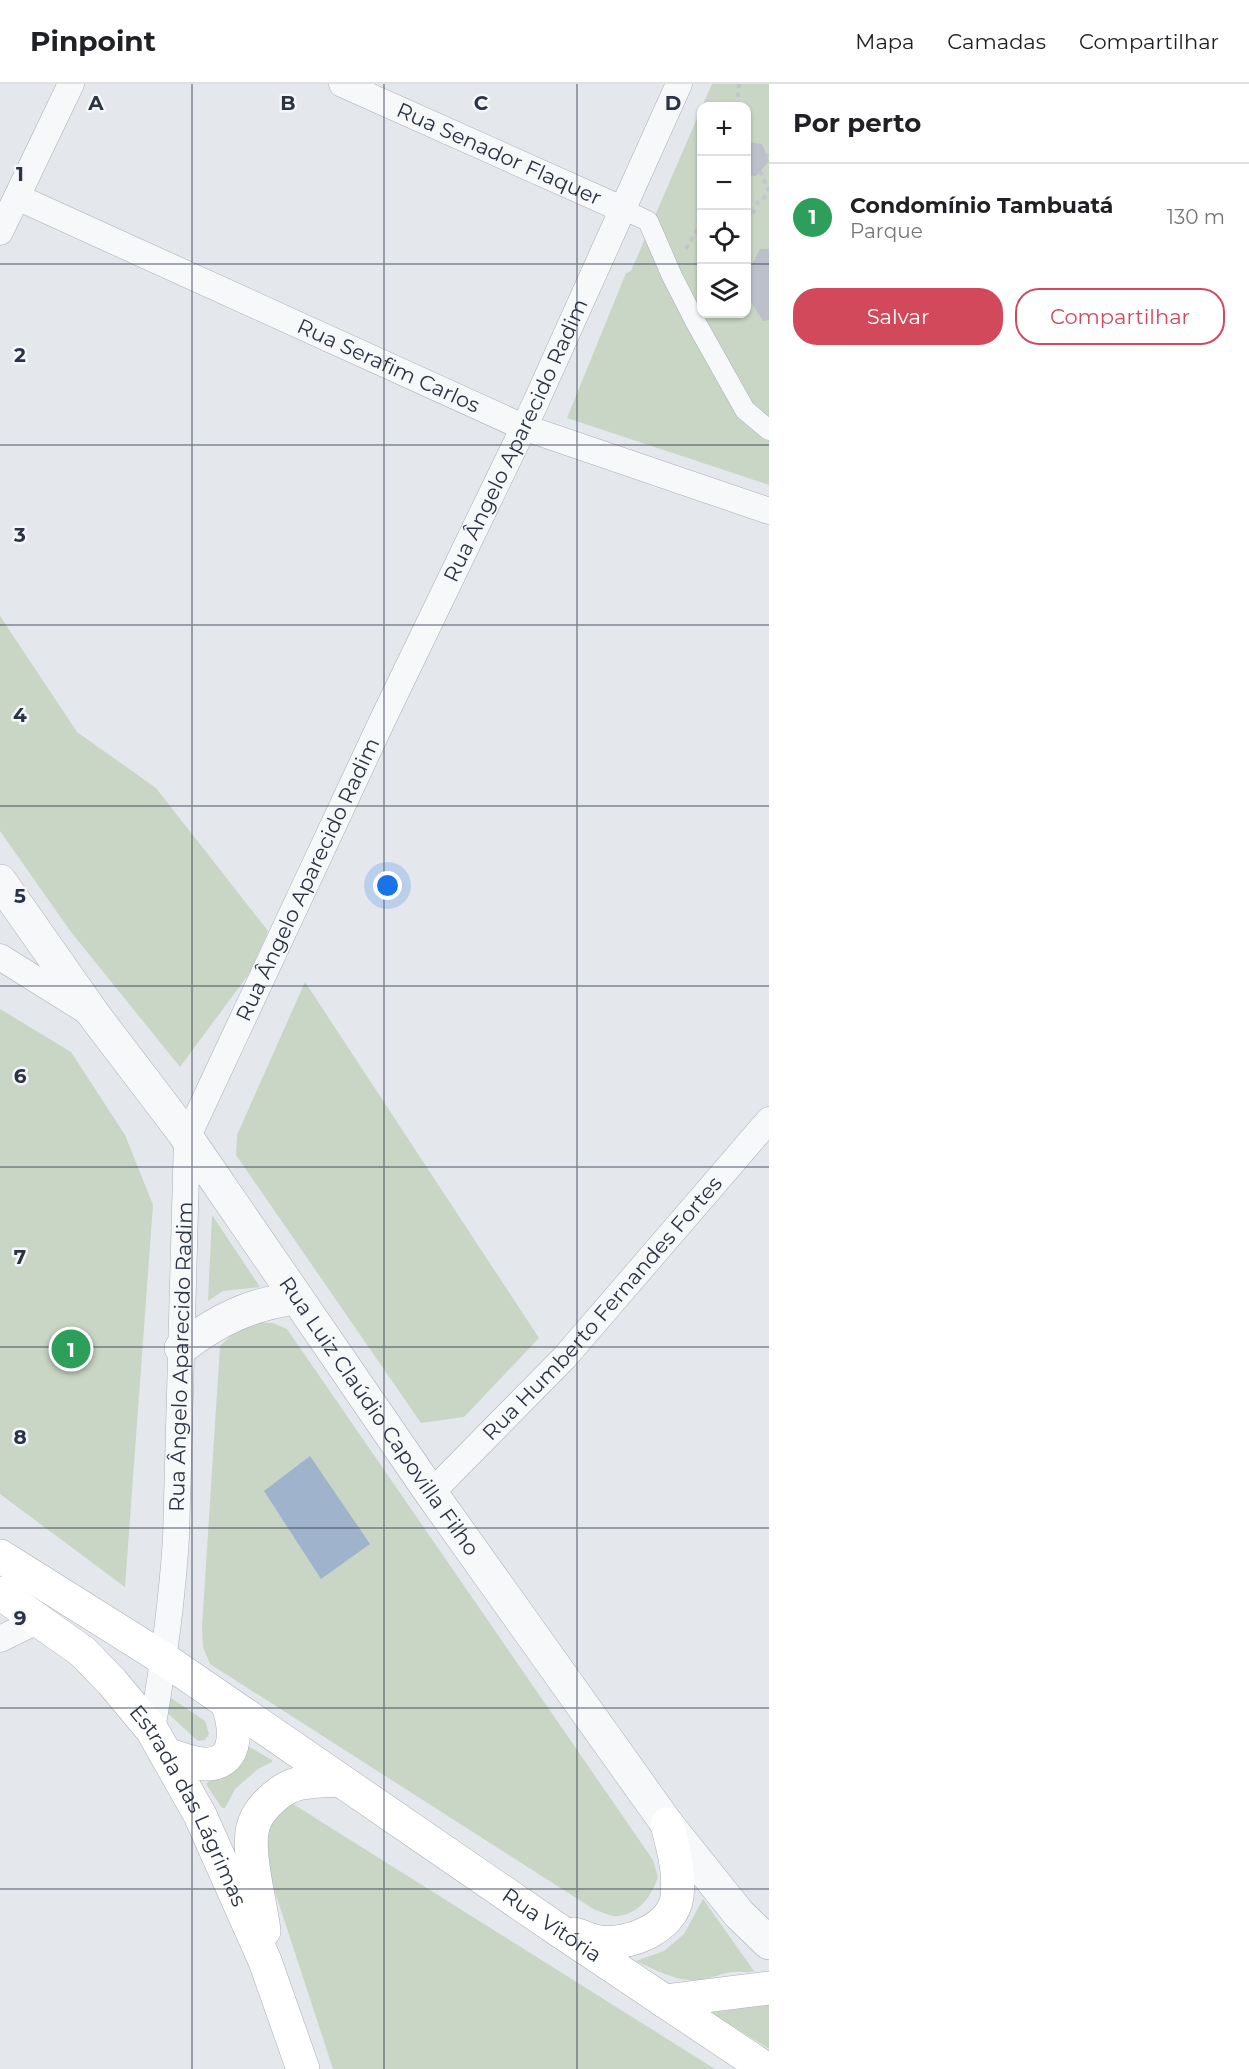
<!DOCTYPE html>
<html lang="pt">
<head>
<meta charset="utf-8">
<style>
	:root { --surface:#fff; --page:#f2f2f2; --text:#202124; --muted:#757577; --line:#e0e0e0; --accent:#d1495b }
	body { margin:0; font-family:Montserrat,sans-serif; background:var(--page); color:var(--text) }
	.controls { position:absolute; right:18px; top:18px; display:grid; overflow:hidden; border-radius:12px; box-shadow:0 2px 4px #0004 }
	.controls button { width:54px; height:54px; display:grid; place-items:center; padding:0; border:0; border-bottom:2px solid var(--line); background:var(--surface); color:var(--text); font:30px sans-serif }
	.you { position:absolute; left:388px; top:802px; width:21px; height:21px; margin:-15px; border:4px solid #fff; border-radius:50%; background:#1a73e8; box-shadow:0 0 0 9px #1a73e833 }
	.badge { display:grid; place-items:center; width:39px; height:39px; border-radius:50%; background:var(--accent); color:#fff; font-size:20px; font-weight:700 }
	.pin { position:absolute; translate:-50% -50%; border:3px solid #fff; box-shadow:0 2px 6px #0006 }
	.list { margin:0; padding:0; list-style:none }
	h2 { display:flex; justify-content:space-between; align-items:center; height:78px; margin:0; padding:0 24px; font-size:26px }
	h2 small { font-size:20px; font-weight:400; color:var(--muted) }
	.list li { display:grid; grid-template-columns:39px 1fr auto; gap:18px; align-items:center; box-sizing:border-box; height:108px; padding:0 24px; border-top:2px solid var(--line) }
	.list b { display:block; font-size:22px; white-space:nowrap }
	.list p { margin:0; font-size:20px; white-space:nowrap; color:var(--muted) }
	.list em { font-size:20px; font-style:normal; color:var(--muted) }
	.actions { display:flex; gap:12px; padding:18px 24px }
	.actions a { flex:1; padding:14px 0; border:2px solid var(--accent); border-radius:24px; text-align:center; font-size:21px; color:var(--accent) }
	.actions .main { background:var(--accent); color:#fff }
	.icon { flex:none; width:33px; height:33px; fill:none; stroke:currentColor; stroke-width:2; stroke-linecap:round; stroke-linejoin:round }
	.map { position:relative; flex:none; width:769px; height:1985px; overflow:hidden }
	header { display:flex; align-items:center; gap:36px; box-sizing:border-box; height:84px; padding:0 30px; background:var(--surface); border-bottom:2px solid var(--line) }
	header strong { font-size:28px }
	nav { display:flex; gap:33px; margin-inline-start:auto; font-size:21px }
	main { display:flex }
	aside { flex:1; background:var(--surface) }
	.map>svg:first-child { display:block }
	.green { fill:#c9d6c5 }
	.water { fill:#9fb4cc }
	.building { fill:#bbc0ca }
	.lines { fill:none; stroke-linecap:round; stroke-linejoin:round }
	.pedestrian-casing { stroke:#a9aeb7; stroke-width:21 }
	.minor-casing { stroke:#a9aeb7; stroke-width:27 }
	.tertiary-casing { stroke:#a9aeb7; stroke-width:34 }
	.secondary-casing { stroke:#a9aeb7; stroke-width:34 }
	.path { stroke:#c2c5cb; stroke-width:4; stroke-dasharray:4.5 4.5; stroke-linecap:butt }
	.pedestrian { stroke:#f7f8fa; stroke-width:20 }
	.minor { stroke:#f7f8fa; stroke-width:26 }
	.tertiary { stroke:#f7f8fa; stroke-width:33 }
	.secondary { stroke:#fff; stroke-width:33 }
	.grid { fill:none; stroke:#2b3445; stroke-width:1.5; stroke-opacity:0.55 }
	.labels { text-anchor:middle; stroke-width:5; stroke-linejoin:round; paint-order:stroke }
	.street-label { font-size:21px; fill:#2b3445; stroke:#f4f6f9 }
	.grid-label { font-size:20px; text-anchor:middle; font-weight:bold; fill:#2b3445; stroke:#f4f6f9; stroke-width:5; stroke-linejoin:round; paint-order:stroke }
</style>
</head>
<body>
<header>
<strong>Pinpoint</strong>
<nav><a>Mapa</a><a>Camadas</a><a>Compartilhar</a></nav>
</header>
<main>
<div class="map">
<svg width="769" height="1985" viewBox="0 0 769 1985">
	<rect width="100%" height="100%" fill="#e4e7ec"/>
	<!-- green -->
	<g class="green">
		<polygon points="712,0 769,0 769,401 567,334 626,189 631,187 702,23 702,230 746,230 746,22 702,22"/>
		<polygon points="0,532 77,648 156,704 268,847 251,887 180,983 71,848 0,747"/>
		<polygon points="305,898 539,1254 464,1333 421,1339 236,1071 237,1051"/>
		<polygon points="0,925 71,968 125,1051 153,1121 125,1503 0,1410"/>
		<polygon points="212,1131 260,1203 223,1207 208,1217"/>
		<path d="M256,1238L273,1239L287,1245L653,1776L658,1793C651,1812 641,1829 618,1832C612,1833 602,1828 595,1826L210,1580L203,1563L202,1543L220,1262L240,1243Z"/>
		<polygon points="165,1610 205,1637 209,1650 205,1656 198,1657 162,1624"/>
		<polygon points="248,1662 272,1676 272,1678 258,1685 235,1705 225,1724 222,1724 206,1700 209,1697 217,1695"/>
		<polygon points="285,1715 715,1985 333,1985 257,1753"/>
		<path d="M703,1815L754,1887C747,1890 743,1887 736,1888C723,1888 711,1895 699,1896C676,1898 656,1886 636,1877L664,1867L684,1850Z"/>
		<polygon points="769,1920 769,1965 710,1928"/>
	</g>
	<!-- water -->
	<polygon class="water" points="310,1372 370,1460 321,1495 264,1407"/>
	<!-- building -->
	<g class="building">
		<polygon points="746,58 762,60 769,77 756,92 746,90"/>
		<polygon points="760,165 769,165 769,236 763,237 746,210 746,192"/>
	</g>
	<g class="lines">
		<defs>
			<polyline id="pedestrian" points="624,126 648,137 672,192 695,237 745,326 769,346"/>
			<g id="minor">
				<path id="s1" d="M342,0L624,126"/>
				<path id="s2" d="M17,113L523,343L769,427"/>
				<polyline points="0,148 71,0"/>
				<polyline points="0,873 88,928"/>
				<path id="s3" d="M431,1409L565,1273L769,1036"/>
				<polyline points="0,1555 39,1536"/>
				<path id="s4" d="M152,1646C163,1582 172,1519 176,1454L187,1054L383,635L535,320L679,0"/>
			</g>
			<g id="tertiary">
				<path id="s5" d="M0,797L94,931L183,1048L431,1409L667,1740L739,1830L769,1859"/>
				<path d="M181,1264C219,1235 249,1221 295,1214"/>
			</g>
			<g id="secondary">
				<path id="s6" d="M0,1472L164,1575L554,1843L766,1985"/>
				<path id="s7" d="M0,1509L83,1568L112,1598L152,1646L200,1731L265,1877L303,1985"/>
				<path d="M166,1670C179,1674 194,1681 208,1680C241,1678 235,1640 227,1619"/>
				<path d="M264,1847C261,1819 245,1764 254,1740C259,1725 275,1710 289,1703C303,1696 324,1697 340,1696"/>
				<path d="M574,1850C582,1852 591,1857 600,1858C628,1862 673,1844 677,1813C680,1788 673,1764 667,1740"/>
				<polyline points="664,1917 769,1904"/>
			</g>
		</defs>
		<!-- pedestrian casing -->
		<use href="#pedestrian" class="pedestrian-casing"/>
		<!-- minor casing -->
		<use href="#minor" class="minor-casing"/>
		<!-- tertiary casing -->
		<use href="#tertiary" class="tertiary-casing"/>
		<!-- secondary casing -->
		<use href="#secondary" class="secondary-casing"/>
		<!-- path -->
		<g class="path">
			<polyline points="737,22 739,0"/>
			<polyline points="766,72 769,71"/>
			<polyline points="760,87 769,107"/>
			<polyline points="746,134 752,132 758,118 769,110"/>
			<polyline points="686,165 702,137"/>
			<polyline points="746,175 752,181"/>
			<polyline points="746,216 750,215"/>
		</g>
		<!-- pedestrian -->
		<use href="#pedestrian" class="pedestrian"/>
		<!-- minor -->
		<use href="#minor" class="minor"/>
		<!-- tertiary -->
		<use href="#tertiary" class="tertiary"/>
		<!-- secondary -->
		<use href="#secondary" class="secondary"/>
	</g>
	<!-- grid -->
	<path class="grid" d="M192,0V1985M384,0V1985M577,0V1985M0,180H702M746,180H769M0,361H769M0,541H769M0,722H769M0,902H769M0,1083H769M0,1263H769M0,1444H769M0,1624H769M0,1805H769"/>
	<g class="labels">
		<!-- street labels -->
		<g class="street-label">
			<text dy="7" stroke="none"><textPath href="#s1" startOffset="172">Rua Senador Flaquer</textPath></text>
			<text dy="7" stroke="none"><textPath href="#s2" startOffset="408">Rua Serafim Carlos</textPath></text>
			<text dy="7" stroke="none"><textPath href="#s4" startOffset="1365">Rua Ângelo Aparecido Radim</textPath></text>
			<text dy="7" stroke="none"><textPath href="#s4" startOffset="879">Rua Ângelo Aparecido Radim</textPath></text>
			<text dy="7" stroke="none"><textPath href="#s3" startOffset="252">Rua Humberto Fernandes Fortes</textPath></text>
			<text dy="7" stroke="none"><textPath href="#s4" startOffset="375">Rua Ângelo Aparecido Radim</textPath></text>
			<text dy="7" stroke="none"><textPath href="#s5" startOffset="656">Rua Luiz Claúdio Capovilla Filho</textPath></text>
			<text dy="7" stroke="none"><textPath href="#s7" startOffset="290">Estrada das Lágrimas</textPath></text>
			<text dy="7" stroke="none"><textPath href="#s6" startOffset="664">Rua Vitória</textPath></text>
		</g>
	</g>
	<g class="grid-label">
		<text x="96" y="26">A</text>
		<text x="288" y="26">B</text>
		<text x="481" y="26">C</text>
		<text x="673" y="26">D</text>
		<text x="20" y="97">1</text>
		<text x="20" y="278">2</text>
		<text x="20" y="458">3</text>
		<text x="20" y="638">4</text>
		<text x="20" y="819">5</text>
		<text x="20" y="999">6</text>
		<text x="20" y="1180">7</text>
		<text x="20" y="1360">8</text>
		<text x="20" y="1541">9</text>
	</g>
</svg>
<div class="controls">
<button>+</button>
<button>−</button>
<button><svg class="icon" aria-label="locate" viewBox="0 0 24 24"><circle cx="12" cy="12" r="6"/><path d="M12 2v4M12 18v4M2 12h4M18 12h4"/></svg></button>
<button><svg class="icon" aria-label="layers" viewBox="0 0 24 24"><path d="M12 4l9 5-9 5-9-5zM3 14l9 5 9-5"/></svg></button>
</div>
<div class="you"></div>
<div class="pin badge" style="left:71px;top:1265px;background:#2e9e5b">1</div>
</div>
<aside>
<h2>Por perto<small></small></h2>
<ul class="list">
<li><span class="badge" style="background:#2e9e5b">1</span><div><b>Condomínio Tambuatá</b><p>Parque</p></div><em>130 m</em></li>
</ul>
<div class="actions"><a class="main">Salvar</a><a>Compartilhar</a></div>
</aside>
</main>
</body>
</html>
